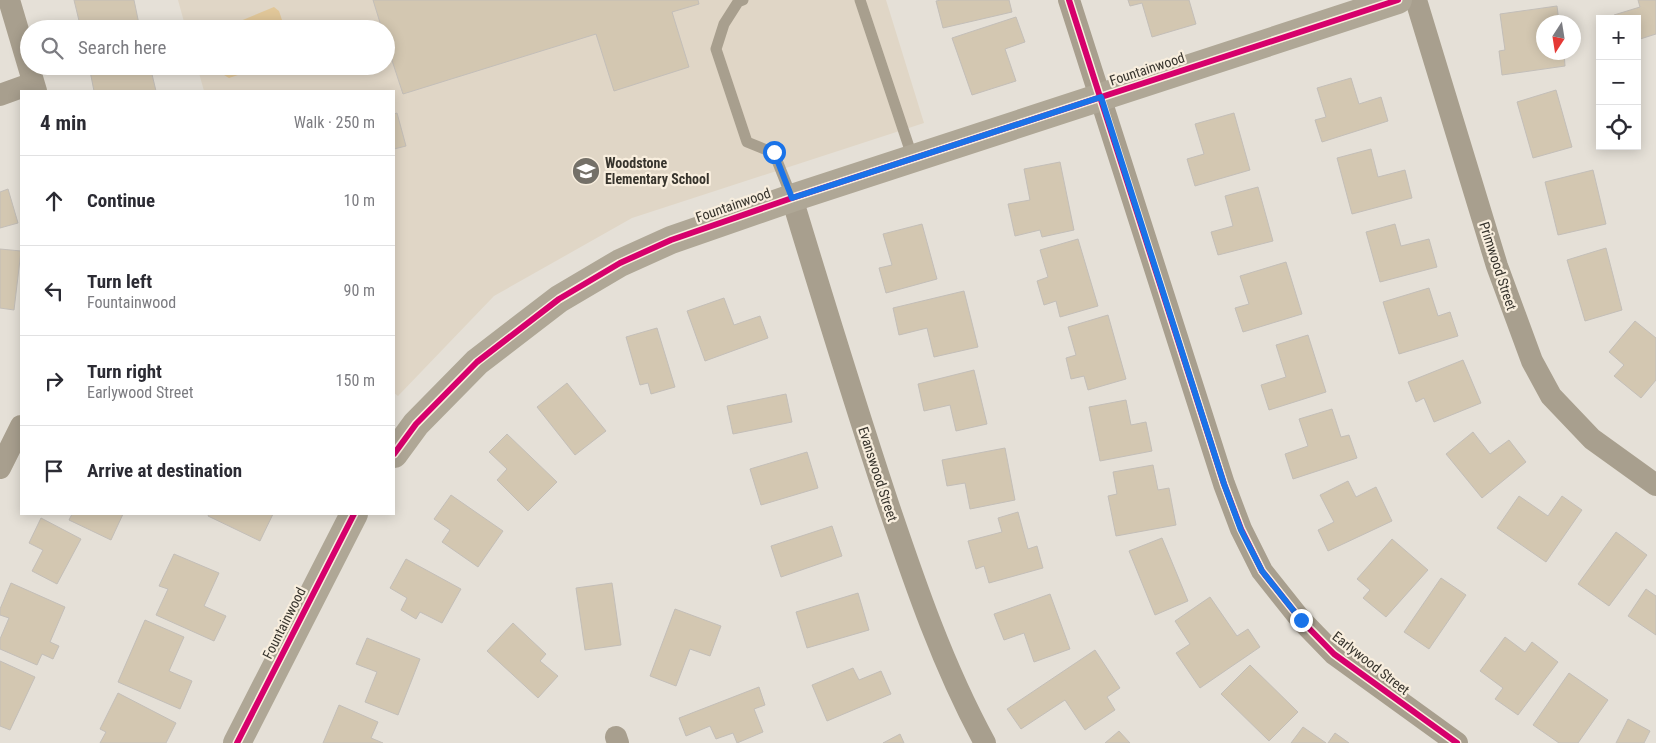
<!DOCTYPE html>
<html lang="en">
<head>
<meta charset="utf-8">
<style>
	:root { --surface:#fff; --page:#f2f2f3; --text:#2b2b33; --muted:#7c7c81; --line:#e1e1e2 }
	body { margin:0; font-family:"Roboto Condensed",sans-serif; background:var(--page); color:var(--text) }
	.controls { position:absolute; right:15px; top:15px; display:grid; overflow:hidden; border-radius:0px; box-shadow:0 2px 12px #0003 }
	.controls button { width:45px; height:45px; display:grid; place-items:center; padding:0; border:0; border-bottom:1px solid var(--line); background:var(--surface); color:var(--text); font:25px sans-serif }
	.compass { position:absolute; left:1536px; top:15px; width:45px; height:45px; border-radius:50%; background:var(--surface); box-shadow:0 2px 12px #0003; rotate:192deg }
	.stop { position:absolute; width:15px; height:15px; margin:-11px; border:4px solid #1a73e8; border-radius:50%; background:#fff }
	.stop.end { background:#1a73e8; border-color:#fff; box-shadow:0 1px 5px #0008 }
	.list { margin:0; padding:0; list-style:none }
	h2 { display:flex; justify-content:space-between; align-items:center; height:65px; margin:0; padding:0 20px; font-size:21px }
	h2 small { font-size:16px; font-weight:400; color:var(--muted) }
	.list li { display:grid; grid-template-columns:32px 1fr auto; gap:15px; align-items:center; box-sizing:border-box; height:90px; padding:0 20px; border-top:1px solid var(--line) }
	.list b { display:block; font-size:19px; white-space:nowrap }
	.list p { margin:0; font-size:16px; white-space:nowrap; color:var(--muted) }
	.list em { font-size:16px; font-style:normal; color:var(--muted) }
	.icon { flex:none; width:28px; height:28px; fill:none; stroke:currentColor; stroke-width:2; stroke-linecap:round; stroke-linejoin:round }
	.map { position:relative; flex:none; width:1656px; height:743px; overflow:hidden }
	.search { position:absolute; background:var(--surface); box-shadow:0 2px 12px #0003; left:20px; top:20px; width:375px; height:55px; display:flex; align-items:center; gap:12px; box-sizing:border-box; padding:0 18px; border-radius:28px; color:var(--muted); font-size:19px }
	.panel { position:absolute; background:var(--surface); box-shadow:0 2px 12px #0003; left:20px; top:90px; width:375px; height:425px; border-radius:0px }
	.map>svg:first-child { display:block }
	.built { fill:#e0d6c6 }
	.green { fill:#e1c799 }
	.building { fill:#d3c7b1; stroke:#c3beb8 }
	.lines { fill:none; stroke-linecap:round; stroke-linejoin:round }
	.lane { stroke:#a89f8e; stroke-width:11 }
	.street { stroke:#a89f8e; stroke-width:22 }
	.secondary { stroke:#afa796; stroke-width:28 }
	.cycleway-casing { stroke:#f8eede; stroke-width:9 }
	.cycleway { stroke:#d6006c; stroke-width:6 }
	.route { stroke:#1a73e8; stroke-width:6 }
	.labels { text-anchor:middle; stroke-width:4.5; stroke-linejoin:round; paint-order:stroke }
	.street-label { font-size:14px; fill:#37342d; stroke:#f8eede }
	.poi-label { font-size:14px; font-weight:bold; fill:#37342d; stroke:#f8eede; text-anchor:start }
</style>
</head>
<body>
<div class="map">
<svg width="1656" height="743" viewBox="0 0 1656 743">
	<rect width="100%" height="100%" fill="#e5e0d7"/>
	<!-- built -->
	<polygon class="built" points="178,0 886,0 924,123 632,218 494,296 398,396 394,393 394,91 204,91 197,66 386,66 386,29 186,29"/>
	<!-- green -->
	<g class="green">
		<polygon points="274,7 279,11 285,29 221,29"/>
		<polygon points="221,66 265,66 229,78 224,75"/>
	</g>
	<!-- building -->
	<g class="building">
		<polygon points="74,0 134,0 140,29 100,29 99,26 81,29"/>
		<polygon points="373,0 698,0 699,4 672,12 689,67 614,91 596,34 403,94 386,42 386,29 382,29"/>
		<polygon points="941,0 1009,0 1012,12 943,28 936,1"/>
		<polygon points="1128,0 1189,0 1196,24 1152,37 1142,3 1130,6"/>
		<polygon points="1638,0 1656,0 1656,34 1637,40 1637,19 1616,19 1614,15 1640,7"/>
		<polygon points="1557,6 1559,22 1544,22 1544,52 1564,52 1565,66 1502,75 1499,51 1505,50 1500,14"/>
		<polygon points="1016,17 1025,42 1005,49 1016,81 972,95 952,38"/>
		<polygon points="89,66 150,66 156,91 94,91"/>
		<polygon points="1351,78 1359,104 1381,97 1388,121 1322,142 1315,120 1326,117 1317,88"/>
		<polygon points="1556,90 1572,147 1533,158 1517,102"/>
		<polygon points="397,113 406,146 394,149 394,114"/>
		<polygon points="1234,113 1250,170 1195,186 1187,159 1204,154 1195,124"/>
		<polygon points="1371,149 1378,177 1405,170 1412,198 1352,214 1337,158"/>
		<polygon points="1060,162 1074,230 1042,237 1040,230 1015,236 1008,204 1030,200 1024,169"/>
		<polygon points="1593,170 1606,224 1558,235 1545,182"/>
		<polygon points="1258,187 1273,241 1218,255 1211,232 1233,226 1225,196"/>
		<polygon points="8,189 18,223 0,228 0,192"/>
		<polygon points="922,224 937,279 886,293 879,268 892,265 883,234"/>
		<polygon points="1395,224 1401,246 1429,239 1437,267 1380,282 1366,232"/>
		<polygon points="1078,239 1098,306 1060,317 1056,301 1044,305 1037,281 1048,277 1040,250"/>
		<polygon points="1606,248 1622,310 1585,321 1567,260"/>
		<polygon points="0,249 21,251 14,310 0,308"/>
		<polygon points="1286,262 1302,314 1243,332 1235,308 1249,304 1240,276"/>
		<polygon points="1429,288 1438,316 1450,312 1458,336 1399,354 1383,302"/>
		<polygon points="964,291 978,347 934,357 927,328 899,335 893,308"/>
		<polygon points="724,298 734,325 760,316 768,338 705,361 687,311"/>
		<polygon points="1108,315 1126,379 1088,390 1084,376 1071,379 1066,358 1076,355 1068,327"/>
		<polygon points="1635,321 1656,338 1656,380 1641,398 1614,376 1624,365 1609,352"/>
		<polygon points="657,328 675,387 651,394 648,383 640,385 626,337"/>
		<polygon points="1308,335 1326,392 1269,410 1261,385 1286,377 1276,345"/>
		<polygon points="1463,360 1481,403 1434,422 1424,398 1416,402 1408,382"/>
		<polygon points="974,370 987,424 956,431 950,405 924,411 918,384"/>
		<polygon points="567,383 606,431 575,455 537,407"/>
		<polygon points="786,394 792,422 733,434 727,406"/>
		<polygon points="1126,400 1131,425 1146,422 1152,451 1100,461 1089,407"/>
		<polygon points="1332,409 1341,437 1349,435 1357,458 1293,479 1285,454 1308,446 1299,419"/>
		<polygon points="1473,432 1490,454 1509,440 1526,462 1482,498 1446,454"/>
		<polygon points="507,434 557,482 528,511 497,480 507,469 489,452"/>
		<polygon points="1005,448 1015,500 970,509 965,483 947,486 942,460"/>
		<polygon points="807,452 818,488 761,505 750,469"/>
		<polygon points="1153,465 1158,490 1169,488 1176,525 1116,536 1108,496 1117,494 1113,472"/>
		<polygon points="1348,481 1356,497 1376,487 1392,521 1328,551 1318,530 1334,522 1320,495"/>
		<polygon points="451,495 503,531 478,567 442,542 450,530 434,519"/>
		<polygon points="1519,496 1548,516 1562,496 1582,510 1546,562 1497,528"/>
		<polygon points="1018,512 1028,549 1037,546 1043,568 989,583 984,566 976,569 968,541 1002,532 998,518"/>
		<polygon points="72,514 123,514 111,540 69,520"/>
		<polygon points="209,514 273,514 260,541 208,516"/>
		<polygon points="41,518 81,539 57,584 32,571 43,550 29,543"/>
		<polygon points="832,526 842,556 781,577 771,546"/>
		<polygon points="1616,532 1647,555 1609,606 1578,584"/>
		<polygon points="1162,538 1188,601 1155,615 1129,551"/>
		<polygon points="1392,539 1428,570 1386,617 1363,598 1370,590 1357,579"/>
		<polygon points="174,554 219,573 204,606 226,616 214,641 156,615 168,589 159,586"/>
		<polygon points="406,559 461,589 442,623 420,612 416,619 401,610 407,598 390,588"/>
		<polygon points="1441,578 1466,595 1429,649 1404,632"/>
		<polygon points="11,583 65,607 50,642 59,646 53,659 42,654 37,665 0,649 0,639 9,618 0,615 0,609"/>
		<polygon points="612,583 621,645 585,650 576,588"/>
		<polygon points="1646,589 1656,596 1656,635 1628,616"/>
		<polygon points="858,593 869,630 807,648 796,612"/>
		<polygon points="1050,594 1070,649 1034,662 1024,633 1004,640 994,614"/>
		<polygon points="1210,597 1237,636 1248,629 1260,647 1200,688 1176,653 1190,644 1175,621"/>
		<polygon points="675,609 721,626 710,656 690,649 676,686 650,676"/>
		<polygon points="145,620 184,637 169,671 192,681 180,709 118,682"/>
		<polygon points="513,623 546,654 540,661 558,676 538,698 487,651"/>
		<polygon points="1505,637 1525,652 1532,642 1558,662 1518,715 1495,699 1503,688 1480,671"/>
		<polygon points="367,638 420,659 398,715 365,702 377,672 356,664"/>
		<polygon points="1095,650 1120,688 1107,697 1115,710 1085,730 1065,700 1021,729 1007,709"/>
		<polygon points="0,661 35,677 10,730 0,726"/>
		<polygon points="1250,665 1298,712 1269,741 1221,694"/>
		<polygon points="853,668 859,680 881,671 891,694 827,721 812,685"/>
		<polygon points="1569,673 1608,700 1578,743 1559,743 1533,725"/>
		<polygon points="759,687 765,705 754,709 763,732 737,743 733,733 716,739 710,726 686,736 679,718"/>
		<polygon points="118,693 176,723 166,743 100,743 106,732 100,729"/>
		<polygon points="339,705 378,722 371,738 383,743 323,743"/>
		<polygon points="1628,719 1650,731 1644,743 1616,743"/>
		<polygon points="1303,727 1326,743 1291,743"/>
		<polygon points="1119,731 1130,743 1105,743"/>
		<polygon points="1335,733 1349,743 1328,743"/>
		<polygon points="900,734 904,743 883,743"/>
	</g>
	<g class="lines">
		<!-- lane -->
		<g class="lane">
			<polyline points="743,0 738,2 724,24 716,49 747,142 774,153 792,198"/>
			<polyline points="860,0 913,159"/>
		</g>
		<!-- street -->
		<g class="street">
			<polyline points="9,0 36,91"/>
			<polyline points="1069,0 1224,484 1241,529 1262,571 1301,620 1334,654 1457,743"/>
			<polyline points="1416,0 1497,266 1532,361 1551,396 1592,439 1656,485"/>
			<polyline points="0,95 33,83"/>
			<path d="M792,198C823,300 854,401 887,501C915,584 943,666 985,743"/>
			<polyline points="0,468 21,426"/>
			<polyline points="616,737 618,743"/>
		</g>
		<!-- secondary -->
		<g class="secondary">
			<polyline points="394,454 416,424 477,362 559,299 620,263 671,240 792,198 1398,0"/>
			<polyline points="237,743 354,514"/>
		</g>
		<defs>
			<g id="cycleway">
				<polyline points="1069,0 1224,484 1241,529 1262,571 1301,620 1334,654 1457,743"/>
				<polyline points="394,454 416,424 477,362 559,299 620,263 671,240 792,198 1398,0"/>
				<polyline points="237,743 354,514"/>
			</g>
		</defs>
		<!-- cycleway casing -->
		<use href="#cycleway" class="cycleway-casing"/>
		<!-- cycleway -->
		<use href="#cycleway" class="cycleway"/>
	</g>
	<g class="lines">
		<!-- route -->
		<polyline class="route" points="774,152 792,198 1101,97 1224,484 1241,530 1262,571 1301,620"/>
	</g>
	<!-- icons -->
	<defs>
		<symbol id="school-disc" viewBox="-11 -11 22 22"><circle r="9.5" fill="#747068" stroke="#f8eede"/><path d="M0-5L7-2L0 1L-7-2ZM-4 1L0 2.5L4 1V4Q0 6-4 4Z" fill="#fff"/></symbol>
	</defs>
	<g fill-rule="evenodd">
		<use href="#school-disc" x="570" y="155" width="32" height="32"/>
	</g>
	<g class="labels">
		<!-- street labels -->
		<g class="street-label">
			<text transform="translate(1147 69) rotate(-18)" y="5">Fountainwood</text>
			<text transform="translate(733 205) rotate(-19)" y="5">Fountainwood</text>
			<text transform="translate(1498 266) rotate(72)" y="5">Primwood Street</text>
			<text transform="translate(878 474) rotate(72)" y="5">Evanswood Street</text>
			<text transform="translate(284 623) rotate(-63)" y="5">Fountainwood</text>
			<text transform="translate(1371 663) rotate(38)" y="5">Earlywood Street</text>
		</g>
		<!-- poi labels -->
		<g class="poi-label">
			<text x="605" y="168">Woodstone<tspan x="605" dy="16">Elementary School</tspan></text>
		</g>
	</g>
</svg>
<div class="controls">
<button>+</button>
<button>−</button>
<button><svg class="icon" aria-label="locate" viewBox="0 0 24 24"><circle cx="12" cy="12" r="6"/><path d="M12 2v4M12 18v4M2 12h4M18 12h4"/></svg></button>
</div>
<svg class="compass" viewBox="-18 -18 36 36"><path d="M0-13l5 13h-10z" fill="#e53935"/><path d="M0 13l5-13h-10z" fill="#7c7c81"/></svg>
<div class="stop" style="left:774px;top:152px"></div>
<div class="stop end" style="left:1301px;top:620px"></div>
<div class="search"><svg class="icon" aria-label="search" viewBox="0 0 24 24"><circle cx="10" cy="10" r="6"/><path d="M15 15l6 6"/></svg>Search here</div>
<section class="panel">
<h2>4 min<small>Walk · 250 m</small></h2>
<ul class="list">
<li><svg class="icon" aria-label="ahead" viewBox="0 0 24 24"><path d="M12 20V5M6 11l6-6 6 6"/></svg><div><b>Continue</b></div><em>10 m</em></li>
<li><svg class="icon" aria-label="left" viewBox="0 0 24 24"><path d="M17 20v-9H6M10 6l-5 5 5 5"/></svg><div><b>Turn left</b><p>Fountainwood</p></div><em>90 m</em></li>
<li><svg class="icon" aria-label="right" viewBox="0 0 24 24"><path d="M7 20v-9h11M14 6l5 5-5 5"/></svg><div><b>Turn right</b><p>Earlywood Street</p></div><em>150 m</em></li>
<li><svg class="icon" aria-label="arrive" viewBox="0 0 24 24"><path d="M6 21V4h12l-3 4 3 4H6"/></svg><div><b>Arrive at destination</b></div></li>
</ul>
</section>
</div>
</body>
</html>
